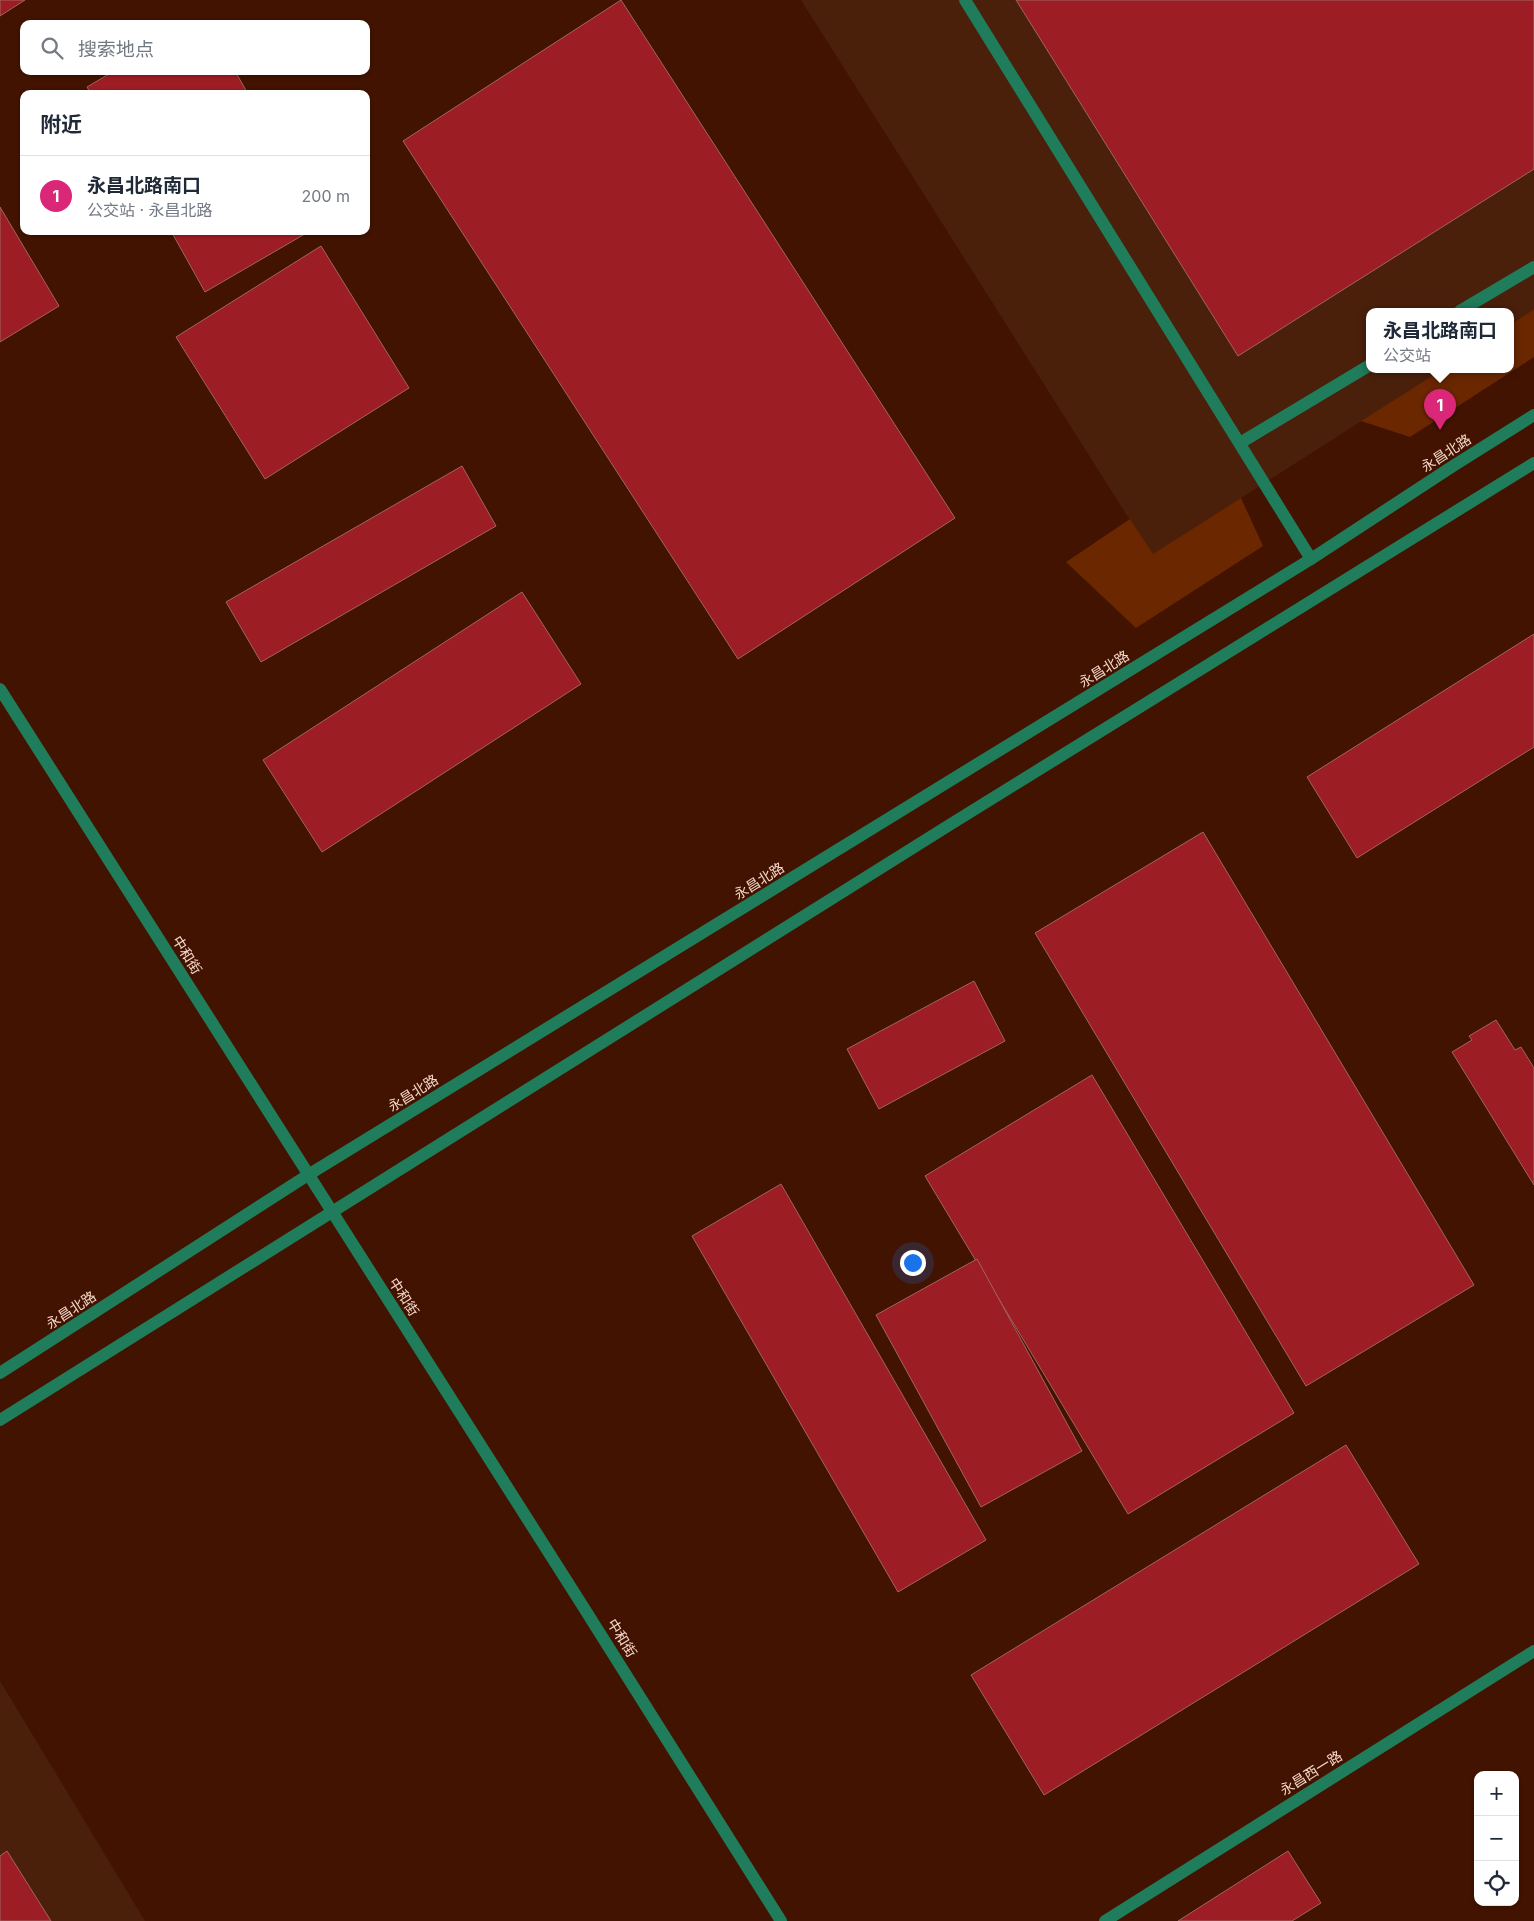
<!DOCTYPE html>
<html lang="zh">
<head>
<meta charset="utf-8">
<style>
	:root { --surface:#fff; --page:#f6f6f7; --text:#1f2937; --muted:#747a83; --line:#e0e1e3; --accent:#db2777 }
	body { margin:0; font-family:Inter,"Noto Sans SC",sans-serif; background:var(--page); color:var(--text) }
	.controls { position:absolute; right:15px; bottom:15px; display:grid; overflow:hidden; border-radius:10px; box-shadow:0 1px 4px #0004 }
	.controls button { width:45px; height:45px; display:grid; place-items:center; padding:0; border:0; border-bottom:1px solid var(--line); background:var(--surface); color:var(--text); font:25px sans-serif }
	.you { position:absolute; left:912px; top:1262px; width:18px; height:18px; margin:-12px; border:4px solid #fff; border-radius:50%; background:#1a73e8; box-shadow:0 0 0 8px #1a73e833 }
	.badge { display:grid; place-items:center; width:32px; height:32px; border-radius:50%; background:var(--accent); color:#fff; font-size:16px; font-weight:700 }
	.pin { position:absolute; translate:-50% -41px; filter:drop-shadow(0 1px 2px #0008) }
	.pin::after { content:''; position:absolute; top:26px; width:18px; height:15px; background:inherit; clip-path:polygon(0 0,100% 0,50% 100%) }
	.popup { position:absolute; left:1366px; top:308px; width:148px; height:65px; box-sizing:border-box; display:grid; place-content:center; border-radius:10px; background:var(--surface); filter:drop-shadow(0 1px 4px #0005); font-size:16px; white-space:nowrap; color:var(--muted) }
	.popup b { font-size:19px; color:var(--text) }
	.popup::after { content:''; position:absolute; left:50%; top:100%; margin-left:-10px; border:10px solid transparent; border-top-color:var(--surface) }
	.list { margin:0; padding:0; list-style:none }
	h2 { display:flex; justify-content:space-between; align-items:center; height:65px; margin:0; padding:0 20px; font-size:21px }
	h2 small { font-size:16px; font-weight:400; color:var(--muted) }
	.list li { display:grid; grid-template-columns:32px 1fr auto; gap:15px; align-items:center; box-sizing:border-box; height:80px; padding:0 20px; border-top:1px solid var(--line) }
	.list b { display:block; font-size:19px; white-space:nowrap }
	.list p { margin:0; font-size:16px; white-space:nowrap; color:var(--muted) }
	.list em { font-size:16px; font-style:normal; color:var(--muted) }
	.icon { flex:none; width:28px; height:28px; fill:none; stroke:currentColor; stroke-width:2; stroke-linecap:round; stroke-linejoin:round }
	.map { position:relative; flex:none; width:1534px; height:1921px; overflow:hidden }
	.search { position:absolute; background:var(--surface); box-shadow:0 1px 4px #0004; left:20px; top:20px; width:350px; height:55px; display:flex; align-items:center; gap:12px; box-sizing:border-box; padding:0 18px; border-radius:10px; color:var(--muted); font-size:19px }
	.panel { position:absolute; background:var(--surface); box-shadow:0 1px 4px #0004; left:20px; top:90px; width:350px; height:145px; border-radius:10px }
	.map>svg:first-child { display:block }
	.built { fill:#4a200b }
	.green { fill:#6b2700 }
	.building { fill:#9d1d24; stroke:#a26460 }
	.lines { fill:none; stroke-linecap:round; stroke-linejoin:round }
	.minor { stroke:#207d5c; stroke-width:12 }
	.labels { text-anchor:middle; stroke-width:4; stroke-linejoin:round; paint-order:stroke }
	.street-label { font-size:14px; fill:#f6d7c9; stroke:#421300 }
</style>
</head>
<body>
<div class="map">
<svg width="1534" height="1921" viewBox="0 0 1534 1921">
	<rect width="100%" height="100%" fill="#421300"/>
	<!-- built -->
	<g class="built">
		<polygon points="801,0 1534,0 1534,309 1510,325 1510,311 1370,311 1370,369 1443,369 1152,555"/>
		<polygon points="0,1681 145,1921 0,1921"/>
	</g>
	<!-- green -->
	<g class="green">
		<polygon points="1534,309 1534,357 1410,437 1361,421 1443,369 1510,369 1510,325"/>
		<polygon points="1241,498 1263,546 1136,628 1066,562 1130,519 1153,554"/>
	</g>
	<!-- building -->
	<g class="building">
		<polygon points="0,0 25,0 0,16"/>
		<polygon points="621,0 955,518 738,659 403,141"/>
		<polygon points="1016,0 1534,0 1534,169 1238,356"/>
		<polygon points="114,71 235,71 248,94 91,94 87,87"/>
		<polygon points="0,207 59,306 0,342"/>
		<polygon points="171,231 310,231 205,292"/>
		<polygon points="321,246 409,388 265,479 176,337"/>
		<polygon points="462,466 496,526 261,662 226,602"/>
		<polygon points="522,592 581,684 322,852 263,760"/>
		<polygon points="1534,634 1534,747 1357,858 1307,777"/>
		<polygon points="1203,832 1474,1285 1306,1386 1035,933"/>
		<polygon points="974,981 1005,1041 879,1109 847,1049"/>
		<polygon points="1496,1020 1515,1050 1521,1047 1534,1068 1534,1185 1452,1052 1472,1040 1469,1036"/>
		<polygon points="1092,1075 1294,1413 1128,1514 925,1176"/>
		<polygon points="781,1184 986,1540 898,1592 692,1236"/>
		<polygon points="977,1259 1082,1451 981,1507 876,1315"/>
		<polygon points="1346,1445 1419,1564 1044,1795 971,1675"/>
		<polygon points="7,1851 51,1921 0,1921 0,1856"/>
		<polygon points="1288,1851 1321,1903 1292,1921 1178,1921"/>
	</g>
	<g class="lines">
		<!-- minor -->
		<g class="minor">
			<polyline points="965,0 1311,559"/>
			<polyline points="1460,311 1534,267"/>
			<polyline points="1240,443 1370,365"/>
			<path d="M0,689C261,1100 523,1509 781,1921"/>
			<polyline points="0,1373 308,1175 1311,559 1453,466 1534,415"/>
			<polyline points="0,1420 951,824 1534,463"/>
			<polyline points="1105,1921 1534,1651"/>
		</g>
	</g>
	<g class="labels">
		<!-- street labels -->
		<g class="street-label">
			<text transform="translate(1446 453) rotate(-33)" y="5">永昌北路</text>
			<text transform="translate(1104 669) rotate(-32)" y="5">永昌北路</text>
			<text transform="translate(759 881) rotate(-32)" y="5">永昌北路</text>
			<text transform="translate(187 955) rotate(58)" y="5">中和街</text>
			<text transform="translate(413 1093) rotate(-32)" y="5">永昌北路</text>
			<text transform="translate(404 1297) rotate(57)" y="5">中和街</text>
			<text transform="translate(71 1310) rotate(-33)" y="5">永昌北路</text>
			<text transform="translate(622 1638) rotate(58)" y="5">中和街</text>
			<text transform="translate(1311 1773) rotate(-32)" y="5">永昌西一路</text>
		</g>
	</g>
</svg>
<div class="controls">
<button>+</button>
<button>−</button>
<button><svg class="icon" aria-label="locate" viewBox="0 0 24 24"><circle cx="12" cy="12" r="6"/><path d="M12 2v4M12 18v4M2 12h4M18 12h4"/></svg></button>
</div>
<div class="you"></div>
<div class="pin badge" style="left:1440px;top:430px">1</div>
<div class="popup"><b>永昌北路南口</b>公交站</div>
<div class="search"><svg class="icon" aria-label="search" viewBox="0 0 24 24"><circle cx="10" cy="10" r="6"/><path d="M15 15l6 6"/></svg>搜索地点</div>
<section class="panel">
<h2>附近<small></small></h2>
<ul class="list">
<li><span class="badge">1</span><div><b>永昌北路南口</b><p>公交站 · 永昌北路</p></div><em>200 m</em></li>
</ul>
</section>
</div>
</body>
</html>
